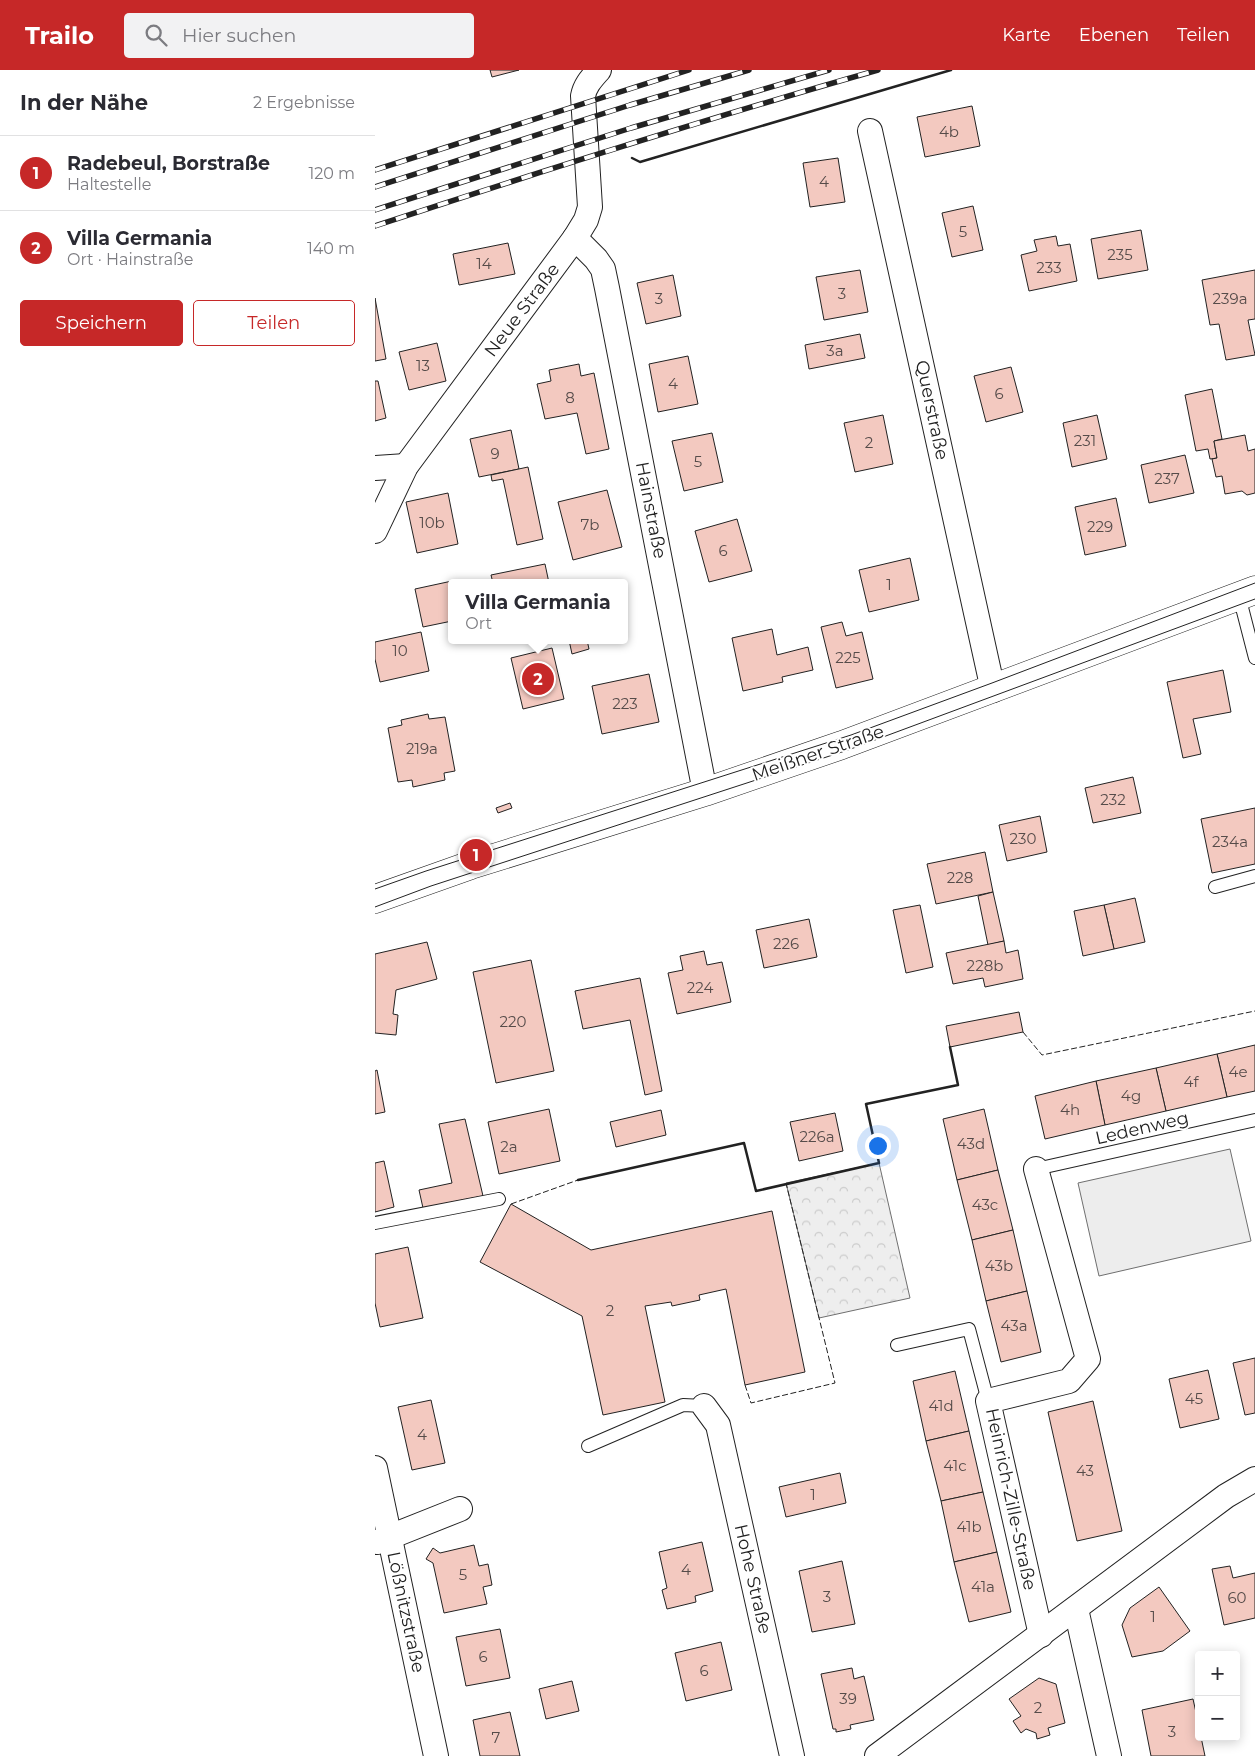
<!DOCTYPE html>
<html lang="de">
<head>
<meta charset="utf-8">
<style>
	:root { --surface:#fff; --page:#f2f2f3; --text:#2b2b33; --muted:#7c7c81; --line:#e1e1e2; --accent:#c62828 }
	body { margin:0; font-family:Montserrat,sans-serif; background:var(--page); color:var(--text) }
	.controls { position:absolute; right:15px; bottom:15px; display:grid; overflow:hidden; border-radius:5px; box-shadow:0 2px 12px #0003 }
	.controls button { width:45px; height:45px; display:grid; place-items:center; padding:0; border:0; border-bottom:1px solid var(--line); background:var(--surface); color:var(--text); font:25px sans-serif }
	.you { position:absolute; left:502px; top:1075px; width:18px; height:18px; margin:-12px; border:4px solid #fff; border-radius:50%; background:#1a73e8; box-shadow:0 0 0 8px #1a73e833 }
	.badge { display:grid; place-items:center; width:32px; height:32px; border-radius:50%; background:var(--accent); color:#fff; font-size:16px; font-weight:700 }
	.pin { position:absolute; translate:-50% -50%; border:2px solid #fff; box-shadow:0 1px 5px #0006 }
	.popup { position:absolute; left:73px; top:509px; width:180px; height:65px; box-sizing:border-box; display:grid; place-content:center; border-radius:5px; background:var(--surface); filter:drop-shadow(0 1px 4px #0005); font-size:16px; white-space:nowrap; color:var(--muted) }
	.popup b { font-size:19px; color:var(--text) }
	.popup::after { content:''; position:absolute; left:50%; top:100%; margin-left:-10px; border:10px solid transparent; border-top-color:var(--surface) }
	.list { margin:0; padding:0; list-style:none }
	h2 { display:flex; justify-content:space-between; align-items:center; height:65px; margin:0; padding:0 20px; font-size:21px }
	h2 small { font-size:16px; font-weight:400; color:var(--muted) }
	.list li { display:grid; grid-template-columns:32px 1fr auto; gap:15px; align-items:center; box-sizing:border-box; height:75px; padding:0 20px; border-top:1px solid var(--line) }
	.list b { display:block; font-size:19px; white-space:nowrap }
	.list p { margin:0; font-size:16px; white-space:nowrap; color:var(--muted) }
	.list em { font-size:16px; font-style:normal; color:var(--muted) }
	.actions { display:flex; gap:10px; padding:15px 20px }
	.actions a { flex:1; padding:11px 0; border:1px solid var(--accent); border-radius:5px; text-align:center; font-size:18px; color:var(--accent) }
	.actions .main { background:var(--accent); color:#fff }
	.icon { flex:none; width:28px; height:28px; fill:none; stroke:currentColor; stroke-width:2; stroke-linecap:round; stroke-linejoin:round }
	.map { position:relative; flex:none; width:880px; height:1686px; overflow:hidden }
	header { display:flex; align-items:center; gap:30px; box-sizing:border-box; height:70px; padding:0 25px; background:var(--accent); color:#fff }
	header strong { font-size:24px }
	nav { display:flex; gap:28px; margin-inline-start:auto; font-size:18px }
	.search { width:350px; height:45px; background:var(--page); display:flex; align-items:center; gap:12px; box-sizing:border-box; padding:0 18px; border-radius:5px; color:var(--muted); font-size:19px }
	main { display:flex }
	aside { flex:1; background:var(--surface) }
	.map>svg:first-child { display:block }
	.park { fill:url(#park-crowns); stroke:#6f6f6f }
	.parking { fill:#ededed; stroke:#6f6f6f }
	.building { fill:#f3c9c0; stroke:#222 }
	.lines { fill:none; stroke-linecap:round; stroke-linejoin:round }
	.lane-casing { stroke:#222; stroke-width:14 }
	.street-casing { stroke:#222; stroke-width:26 }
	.secondary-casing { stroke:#222; stroke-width:29 }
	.lane { stroke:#fff; stroke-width:12 }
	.street { stroke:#fff; stroke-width:24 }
	.secondary { stroke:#fff; stroke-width:28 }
	.tram { stroke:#222; stroke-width:1 }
	.rail-casing { stroke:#222; stroke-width:5.5 }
	.rail { stroke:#fff; stroke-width:4; stroke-dasharray:11; stroke-linecap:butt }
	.fence { stroke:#222; stroke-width:1; stroke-dasharray:6 2.5; stroke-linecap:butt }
	.wall { stroke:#222; stroke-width:2.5 }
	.labels { text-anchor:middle; stroke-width:4; stroke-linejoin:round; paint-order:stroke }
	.number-label { font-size:15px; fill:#564c4a }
	.street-label { font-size:18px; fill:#222; stroke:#fff }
</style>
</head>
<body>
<header>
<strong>Trailo</strong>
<div class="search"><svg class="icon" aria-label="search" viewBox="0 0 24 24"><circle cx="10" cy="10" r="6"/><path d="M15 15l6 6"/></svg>Hier suchen</div>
<nav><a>Karte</a><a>Ebenen</a><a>Teilen</a></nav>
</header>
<main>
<aside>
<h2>In der Nähe<small>2 Ergebnisse</small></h2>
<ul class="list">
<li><span class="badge">1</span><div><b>Radebeul, Borstraße</b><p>Haltestelle</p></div><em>120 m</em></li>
<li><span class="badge">2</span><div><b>Villa Germania</b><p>Ort · Hainstraße</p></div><em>140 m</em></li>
</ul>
<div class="actions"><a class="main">Speichern</a><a>Teilen</a></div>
</aside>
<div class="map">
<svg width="880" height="1686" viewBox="0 0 880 1686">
	<defs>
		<pattern id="park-crowns" width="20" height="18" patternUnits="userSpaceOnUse" patternTransform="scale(1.25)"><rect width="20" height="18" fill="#eee"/><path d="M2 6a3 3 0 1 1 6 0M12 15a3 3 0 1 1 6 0" fill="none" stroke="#ccc"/></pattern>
	</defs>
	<rect width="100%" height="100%" fill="#fff"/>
	<!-- park -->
	<polygon class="park" points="504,1093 535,1228 444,1248 411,1113"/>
	<!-- parking -->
	<polygon class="parking" points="855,1079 876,1171 724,1206 703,1113"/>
	<!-- building -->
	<g class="building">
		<polygon points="115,0 144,0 117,7"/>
		<polygon points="597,36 605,76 550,87 542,47"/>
		<polygon points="463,88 470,132 435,137 428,93"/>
		<polygon points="598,136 608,180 577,187 567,143"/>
		<polygon points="766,160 773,200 723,209 716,169"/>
		<polygon points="681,166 683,176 695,174 702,211 654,221 646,185 662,181 659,170"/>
		<polygon points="133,173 140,204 84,215 78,184"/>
		<polygon points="485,200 493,242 449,250 441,207"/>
		<polygon points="880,200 880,249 873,250 880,285 851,290 844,254 835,255 827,210"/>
		<polygon points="298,205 306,246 271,254 262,213"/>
		<polygon points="0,228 11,289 0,291"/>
		<polygon points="485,264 490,288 434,299 430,275"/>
		<polygon points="62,273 71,311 34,320 24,282"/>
		<polygon points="313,286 323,334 283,342 274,294"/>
		<polygon points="204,294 206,306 219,303 234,379 211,384 202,343 170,349 162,314 176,311 174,300"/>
		<polygon points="636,297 648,342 611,352 599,306"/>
		<polygon points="0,311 3,311 11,348 0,351"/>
		<polygon points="837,319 847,369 839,371 842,388 835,389 833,379 821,381 810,325"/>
		<polygon points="508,345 518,394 480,402 469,353"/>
		<polygon points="722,345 732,389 697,397 688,353"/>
		<polygon points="136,360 144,399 104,407 95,369"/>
		<polygon points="337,363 348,412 309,421 297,371"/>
		<polygon points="870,365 873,381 880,379 880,423 872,425 867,421 850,424 847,406 841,407 837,389 842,388 839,371"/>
		<polygon points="810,385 819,423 774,433 766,395"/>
		<polygon points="153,397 168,469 142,475 128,409 117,411 116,405"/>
		<polygon points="232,420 247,477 198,490 183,432"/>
		<polygon points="73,423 83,474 42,483 31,432"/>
		<polygon points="741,428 751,476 710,485 700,437"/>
		<polygon points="362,449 377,501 334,512 320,461"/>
		<polygon points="535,488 544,530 494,542 484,500"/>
		<polygon points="170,494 174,513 118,513 116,505"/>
		<polygon points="77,511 77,551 48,557 40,519"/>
		<polygon points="467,552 471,566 487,562 498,609 461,618 446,557"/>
		<polygon points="397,559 402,585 433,577 438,600 407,607 408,612 368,621 357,568"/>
		<polygon points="46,562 54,601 5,612 0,589 0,572"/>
		<polygon points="194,570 212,570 214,579 197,584"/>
		<polygon points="177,578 189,629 148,639 136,588"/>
		<polygon points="848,600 856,642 818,649 826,684 808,688 792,612"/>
		<polygon points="274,604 284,652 227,664 217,616"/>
		<polygon points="53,644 54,649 70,647 80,701 69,703 70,710 38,717 37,710 23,712 13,658 27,655 26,650"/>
		<polygon points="758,707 766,743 718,753 710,718"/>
		<polygon points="135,733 137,738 123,743 121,738"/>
		<polygon points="880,738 880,794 837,803 826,749"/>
		<polygon points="665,746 672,782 632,791 624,755"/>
		<polygon points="610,782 618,822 561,834 552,794"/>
		<polygon points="618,822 629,871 613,875 603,826"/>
		<polygon points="760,828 770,872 739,879 729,835"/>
		<polygon points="545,835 558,897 531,903 518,840"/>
		<polygon points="729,835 739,879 708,886 699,841"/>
		<polygon points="434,849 442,887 389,898 381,860"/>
		<polygon points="629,871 631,883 643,880 648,909 610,917 608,908 578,914 571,883"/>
		<polygon points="52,872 62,909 21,920 18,944 23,945 21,965 0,963 0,884"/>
		<polygon points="329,881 332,895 347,892 356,932 302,944 293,903 308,900 305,886"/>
		<polygon points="156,890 179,1001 121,1013 98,902"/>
		<polygon points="265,908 287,1021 270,1025 255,950 208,959 200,921"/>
		<polygon points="644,942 648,962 575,977 571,956"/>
		<polygon points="880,975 880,1021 852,1027 842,984"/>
		<polygon points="842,984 852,1027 791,1041 781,998"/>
		<polygon points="781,998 791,1041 730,1055 721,1011"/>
		<polygon points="2,1000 10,1042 0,1044 0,1001"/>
		<polygon points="721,1011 730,1055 670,1069 660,1026"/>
		<polygon points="174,1039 185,1091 124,1104 113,1052"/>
		<polygon points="609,1039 623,1100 582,1110 568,1049"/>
		<polygon points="286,1040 291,1065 241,1077 235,1052"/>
		<polygon points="460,1043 468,1081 424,1091 415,1052"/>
		<polygon points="90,1049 108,1126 48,1138 44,1120 77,1113 64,1054"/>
		<polygon points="9,1091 19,1137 0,1142 0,1093"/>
		<polygon points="623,1100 638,1160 597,1170 582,1110"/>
		<polygon points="136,1134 216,1180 397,1141 430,1302 370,1315 351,1219 324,1225 325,1230 297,1236 296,1232 270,1236 290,1332 228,1345 207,1246 105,1192"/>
		<polygon points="638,1160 652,1221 611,1231 597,1170"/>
		<polygon points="33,1177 48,1248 5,1257 0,1233 0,1184"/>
		<polygon points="652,1221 666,1282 626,1292 611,1231"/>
		<polygon points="880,1288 880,1343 870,1345 858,1293"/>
		<polygon points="833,1300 844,1349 805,1358 794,1309"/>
		<polygon points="580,1301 594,1361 551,1371 538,1311"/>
		<polygon points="56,1330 70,1393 37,1400 23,1337"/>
		<polygon points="718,1331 747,1461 702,1471 673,1342"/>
		<polygon points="594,1361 608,1422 566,1431 551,1371"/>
		<polygon points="465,1403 471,1433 411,1447 404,1417"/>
		<polygon points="608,1422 622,1482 579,1492 566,1431"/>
		<polygon points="327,1472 338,1521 320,1526 321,1532 292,1539 287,1520 292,1518 284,1482"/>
		<polygon points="99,1475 104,1496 113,1494 117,1515 108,1517 112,1534 69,1543 58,1493 51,1489 58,1478 65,1483"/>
		<polygon points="622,1482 636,1542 594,1552 579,1492"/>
		<polygon points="467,1491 480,1554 437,1562 424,1501"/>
		<polygon points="855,1496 858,1508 880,1503 880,1548 849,1555 837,1499"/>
		<polygon points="784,1517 815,1561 788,1581 757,1587 747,1555 755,1538"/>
		<polygon points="125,1559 135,1608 91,1616 81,1567"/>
		<polygon points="346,1572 357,1620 311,1631 300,1583"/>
		<polygon points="477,1598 479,1609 489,1606 499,1650 475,1655 476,1659 461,1662 461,1659 458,1659 446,1604"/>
		<polygon points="664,1608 681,1614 690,1653 673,1658 675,1665 662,1669 661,1663 651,1659 646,1663 638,1651 646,1646 634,1629"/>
		<polygon points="197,1611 204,1641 171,1649 164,1619"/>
		<polygon points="818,1629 824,1656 824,1667 826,1667 830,1686 776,1686 767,1640"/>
		<polygon points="135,1642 145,1686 105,1686 98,1650"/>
	</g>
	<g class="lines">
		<defs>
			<g id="lane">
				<polyline points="864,526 880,588"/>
				<polyline points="840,817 880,806"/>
				<polyline points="661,1099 880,1050"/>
				<polyline points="0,1153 124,1129"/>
				<polyline points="522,1275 594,1259 613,1331"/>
				<polyline points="213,1376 308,1335 329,1336"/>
			</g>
			<g id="street">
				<polyline points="495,61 618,620"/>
				<polyline points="200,168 221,189 228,199 232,218 330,722"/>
				<polyline points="0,398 31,396"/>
				<path d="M0,461L31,396L200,168L211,150L215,137L208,26C210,15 217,8 224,0"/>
				<polyline points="661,1099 713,1289 694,1311 613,1331 666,1565"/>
				<polyline points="329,1336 343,1355 417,1686"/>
				<polyline points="0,1398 61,1686"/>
				<polyline points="2,1472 85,1439"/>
				<polyline points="701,1539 734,1686"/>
				<polyline points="502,1686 851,1426 880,1409"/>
			</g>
			<polyline id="secondary" points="0,829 96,795 330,722 467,675 880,520"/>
		</defs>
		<!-- lane casing -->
		<use href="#lane" class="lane-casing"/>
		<!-- street casing -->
		<use href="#street" class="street-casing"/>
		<!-- secondary casing -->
		<use href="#secondary" class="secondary-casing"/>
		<!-- lane -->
		<use href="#lane" class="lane"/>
		<!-- street -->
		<use href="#street" class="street"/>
		<!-- secondary -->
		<use href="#secondary" class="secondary"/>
		<!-- tram -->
		<g class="tram">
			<polyline points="0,819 51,801 476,665 617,613 880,513"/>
			<polyline points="0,837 56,816 473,680 880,529"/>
		</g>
		<defs>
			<g id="rail">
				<polyline points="0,100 314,0"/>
				<polyline points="0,117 255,35 374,0"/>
				<polyline points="0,140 256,58 454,0"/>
				<path d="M0,156C167,101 334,48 503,0"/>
			</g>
		</defs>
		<!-- rail casing -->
		<use href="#rail" class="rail-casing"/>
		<!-- rail -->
		<use href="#rail" class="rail"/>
		<!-- fence -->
		<g class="fence">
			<polyline points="648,962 667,985 880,941"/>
			<polyline points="136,1134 203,1110"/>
			<polyline points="370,1315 376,1333 460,1313 411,1113"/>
		</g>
		<!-- wall -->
		<g class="wall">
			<polyline points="257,88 265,92 576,0"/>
			<polyline points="203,1110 369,1073 381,1121 504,1093 491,1034 583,1015 575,977"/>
		</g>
	</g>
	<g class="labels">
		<!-- number labels -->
		<g class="number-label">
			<text x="574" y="67">4b</text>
			<text x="449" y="117">4</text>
			<text x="588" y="167">5</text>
			<text x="745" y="190">235</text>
			<text x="109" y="199">14</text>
			<text x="674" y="203">233</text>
			<text x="467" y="229">3</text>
			<text x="284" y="234">3</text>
			<text x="855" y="234">239a</text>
			<text x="460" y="286">3a</text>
			<text x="48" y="301">13</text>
			<text x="298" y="319">4</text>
			<text x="624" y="329">6</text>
			<text x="195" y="333">8</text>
			<text x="710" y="376">231</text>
			<text x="494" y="378">2</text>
			<text x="120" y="389">9</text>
			<text x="323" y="397">5</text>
			<text x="792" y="414">237</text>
			<text x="57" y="458">10b</text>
			<text x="215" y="460">7b</text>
			<text x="725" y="462">229</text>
			<text x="348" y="486">6</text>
			<text x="514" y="520">1</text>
			<text x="25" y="586">10</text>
			<text x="473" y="593">225</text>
			<text x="250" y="639">223</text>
			<text x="47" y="684">219a</text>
			<text x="738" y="735">232</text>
			<text x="648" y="774">230</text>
			<text x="855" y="777">234a</text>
			<text x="585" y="813">228</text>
			<text x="411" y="879">226</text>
			<text x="610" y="901">228b</text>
			<text x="325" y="923">224</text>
			<text x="138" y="957">220</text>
			<text x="863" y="1007">4e</text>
			<text x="816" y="1017">4f</text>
			<text x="756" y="1031">4g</text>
			<text x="695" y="1045">4h</text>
			<text x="442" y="1072">226a</text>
			<text x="596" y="1079">43d</text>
			<text x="134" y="1082">2a</text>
			<text x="610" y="1140">43c</text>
			<text x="624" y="1201">43b</text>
			<text x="235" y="1246">2</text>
			<text x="639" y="1261">43a</text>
			<text x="819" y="1334">45</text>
			<text x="566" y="1341">41d</text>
			<text x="47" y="1370">4</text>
			<text x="580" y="1401">41c</text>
			<text x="710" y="1406">43</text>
			<text x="438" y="1430">1</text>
			<text x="594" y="1462">41b</text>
			<text x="311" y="1505">4</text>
			<text x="88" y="1510">5</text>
			<text x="608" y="1522">41a</text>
			<text x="452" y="1532">3</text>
			<text x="862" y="1533">60</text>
			<text x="778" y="1552">1</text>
			<text x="108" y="1592">6</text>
			<text x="329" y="1606">6</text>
			<text x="473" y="1634">39</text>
			<text x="663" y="1643">2</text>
			<text x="797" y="1667">3</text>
			<text x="121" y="1673">7</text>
		</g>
		<!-- street labels -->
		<g class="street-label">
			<text transform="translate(147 240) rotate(-53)" y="6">Neue Straße</text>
			<text transform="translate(557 340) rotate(78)" y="6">Querstraße</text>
			<text transform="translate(276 440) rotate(79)" y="6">Hainstraße</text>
			<text transform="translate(443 683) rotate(-19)" y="6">Meißner Straße</text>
			<text transform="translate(767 1058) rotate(-13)" y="6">Ledenweg</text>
			<text transform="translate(636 1429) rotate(78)" y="6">Heinrich-Zille-Straße</text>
			<text transform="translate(378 1509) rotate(77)" y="6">Hohe Straße</text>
			<text transform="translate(31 1542) rotate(78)" y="6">Lößnitzstraße</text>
		</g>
	</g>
</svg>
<div class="controls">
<button>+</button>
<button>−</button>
</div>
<div class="you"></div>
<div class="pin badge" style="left:101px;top:785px">1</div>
<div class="pin badge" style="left:163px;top:609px">2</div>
<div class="popup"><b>Villa Germania</b>Ort</div>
</div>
</main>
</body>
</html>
